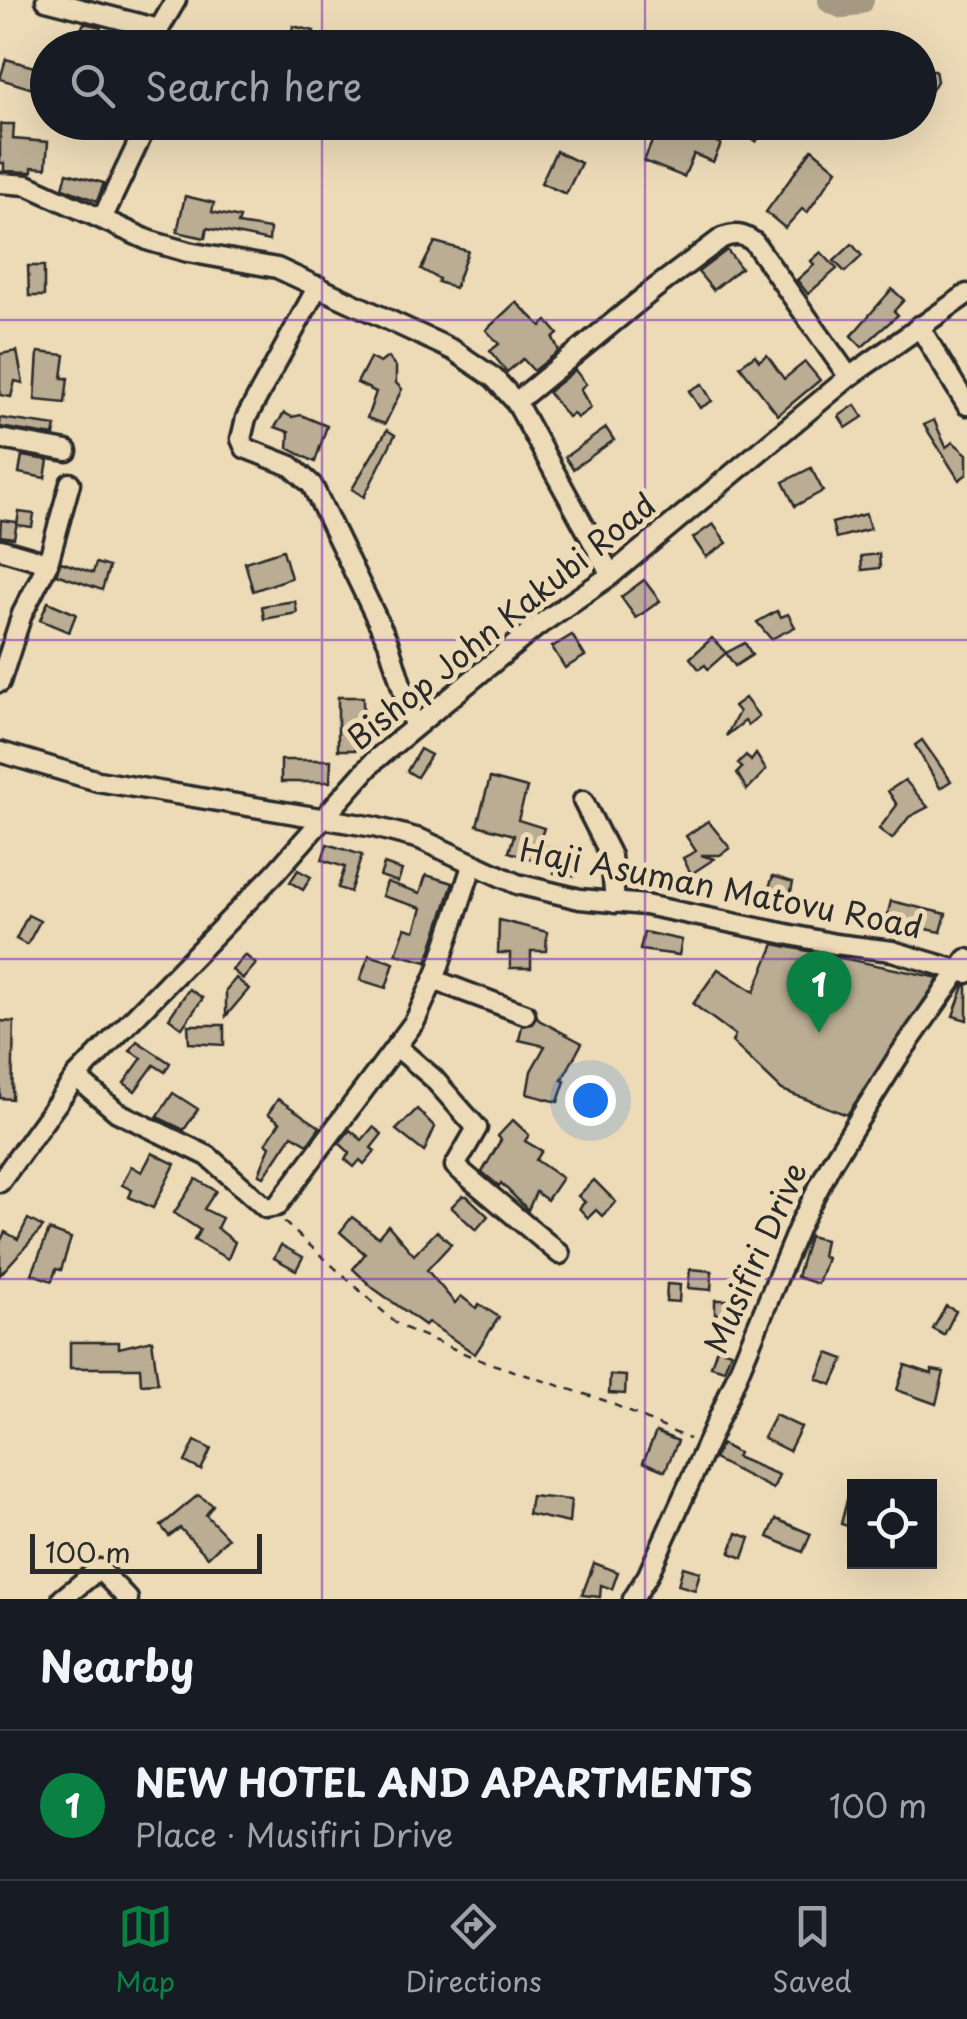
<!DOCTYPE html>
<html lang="en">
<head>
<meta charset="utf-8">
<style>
	:root { --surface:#171b24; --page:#20242c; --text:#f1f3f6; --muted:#9ea1a6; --line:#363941; --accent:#0b8043 }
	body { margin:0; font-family:"Playpen Sans",sans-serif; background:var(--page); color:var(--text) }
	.controls { position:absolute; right:30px; bottom:30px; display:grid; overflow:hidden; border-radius:0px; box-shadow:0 10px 40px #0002 }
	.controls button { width:90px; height:90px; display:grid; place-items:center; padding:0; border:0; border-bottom:2px solid var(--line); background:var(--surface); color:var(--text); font:50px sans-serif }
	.scale { position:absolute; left:30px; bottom:25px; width:232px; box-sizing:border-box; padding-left:10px; border:5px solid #2b2b2b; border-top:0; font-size:28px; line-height:35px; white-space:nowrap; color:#2b2b2b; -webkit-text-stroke:8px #eddbb8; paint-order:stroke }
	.you { position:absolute; left:590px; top:1100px; width:35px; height:35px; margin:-25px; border:8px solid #fff; border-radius:50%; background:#1a73e8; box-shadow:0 0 0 15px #1a73e833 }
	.badge { display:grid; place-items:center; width:65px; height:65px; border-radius:50%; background:var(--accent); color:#fff; font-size:32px; font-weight:700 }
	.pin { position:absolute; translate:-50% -82px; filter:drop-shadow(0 2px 5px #0008) }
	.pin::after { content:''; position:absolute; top:52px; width:35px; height:30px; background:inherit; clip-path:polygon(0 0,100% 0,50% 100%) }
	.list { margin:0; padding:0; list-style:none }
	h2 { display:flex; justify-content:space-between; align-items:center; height:130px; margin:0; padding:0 40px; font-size:42px }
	h2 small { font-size:32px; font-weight:400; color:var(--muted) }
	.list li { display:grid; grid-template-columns:65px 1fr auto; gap:30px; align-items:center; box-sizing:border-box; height:150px; padding:0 40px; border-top:2px solid var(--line) }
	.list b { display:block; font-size:38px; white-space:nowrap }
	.list p { margin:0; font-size:32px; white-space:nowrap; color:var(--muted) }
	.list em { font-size:32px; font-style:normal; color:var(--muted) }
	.icon { flex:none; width:55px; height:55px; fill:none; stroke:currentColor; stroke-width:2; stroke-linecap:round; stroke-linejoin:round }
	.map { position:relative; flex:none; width:967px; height:1599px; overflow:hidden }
	.search { position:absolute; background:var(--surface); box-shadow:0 10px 40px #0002; left:30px; right:30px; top:30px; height:110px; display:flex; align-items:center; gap:25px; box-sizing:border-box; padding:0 35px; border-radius:55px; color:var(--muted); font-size:38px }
	.sheet { height:280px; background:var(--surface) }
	nav { display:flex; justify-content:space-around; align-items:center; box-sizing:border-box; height:140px; border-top:2px solid var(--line); background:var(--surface); font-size:28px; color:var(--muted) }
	nav a { display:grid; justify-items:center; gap:5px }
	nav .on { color:var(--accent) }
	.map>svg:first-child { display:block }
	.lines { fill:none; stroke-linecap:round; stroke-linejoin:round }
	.river { stroke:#a69a84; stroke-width:28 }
	.building { fill:#baad93; stroke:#2b2b2b; stroke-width:2.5 }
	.minor-casing { stroke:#2b2b2b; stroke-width:25 }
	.path { stroke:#2b2b2b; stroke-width:2.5; stroke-dasharray:8 8; stroke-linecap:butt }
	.minor { stroke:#eddbb8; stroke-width:18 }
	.grid { fill:none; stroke:#7b2cbf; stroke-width:2.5; stroke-opacity:0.55 }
	.labels { text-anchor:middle; stroke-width:10; stroke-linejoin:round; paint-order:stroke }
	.street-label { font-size:32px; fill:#2b2b2b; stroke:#eddbb8 }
</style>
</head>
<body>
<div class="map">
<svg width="967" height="1599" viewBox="0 0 967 1599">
	<rect width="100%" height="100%" fill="#eddbb8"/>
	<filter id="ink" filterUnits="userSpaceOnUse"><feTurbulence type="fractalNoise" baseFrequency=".01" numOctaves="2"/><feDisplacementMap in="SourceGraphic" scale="20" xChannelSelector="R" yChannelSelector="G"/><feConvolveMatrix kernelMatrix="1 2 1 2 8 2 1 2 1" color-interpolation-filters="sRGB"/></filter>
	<g filter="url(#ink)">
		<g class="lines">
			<!-- river -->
			<polyline class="river" points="832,0 844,5 860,0"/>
		</g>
		<!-- building -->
		<g class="building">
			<polygon points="84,23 101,27 93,45 77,38"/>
			<polygon points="293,26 314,31 311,48 289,46"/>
			<polygon points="6,59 48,71 45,88 37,86 36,90 0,79"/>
			<polygon points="920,70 935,70 937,81 920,111"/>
			<polygon points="660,122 697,122 694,132 721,144 713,162 694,154 684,177 644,161"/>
			<polygon points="753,122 769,122 756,142 745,134"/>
			<polygon points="0,124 14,124 13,139 48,142 46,168 32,167 32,172 4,171 4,163 0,163"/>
			<polygon points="812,149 837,170 807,213 802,209 785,228 766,212"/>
			<polygon points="556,151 581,163 566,194 541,183"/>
			<polygon points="67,173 104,183 97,201 63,188"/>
			<polygon points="185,196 214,203 212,212 240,218 238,224 270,229 269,241 207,228 205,238 177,232"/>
			<polygon points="435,242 468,251 455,288 438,282 439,279 421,269"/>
			<polygon points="852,244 862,256 845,272 834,261"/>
			<polygon points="727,250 741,268 713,290 698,272"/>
			<polygon points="821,252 837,269 808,294 797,280 814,265 811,261"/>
			<polygon points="28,266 44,266 44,296 29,296"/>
			<polygon points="892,289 904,300 894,311 898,315 862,347 851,336"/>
			<polygon points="516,302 541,326 547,321 558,334 553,338 559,351 534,371 523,359 507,372 490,351 499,344 486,330"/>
			<polygon points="17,351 23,383 15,381 11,397 0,395 0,354"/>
			<polygon points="38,352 65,355 62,378 68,378 65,403 35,400"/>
			<polygon points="755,355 759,361 767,355 784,379 805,362 820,380 778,415 740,366"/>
			<polygon points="388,357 396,367 396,383 402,389 385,424 367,418 376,392 357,383 370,358 380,363"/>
			<polygon points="575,370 586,384 580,389 591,408 577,418 573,413 568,417 548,392"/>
			<polygon points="702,384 712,401 700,408 689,391"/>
			<polygon points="855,405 863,417 846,428 839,416"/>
			<polygon points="284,413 292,417 301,415 327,426 315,462 288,448 289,432 275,427"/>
			<polygon points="0,418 56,426 54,436 0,427"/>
			<polygon points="934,420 946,447 953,442 967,454 967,474 959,480 924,425"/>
			<polygon points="606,428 614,440 573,469 565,457"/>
			<polygon points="387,430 395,435 364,497 352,489"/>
			<polygon points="22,456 48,460 45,478 19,473"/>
			<polygon points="811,468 823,491 795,506 783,482"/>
			<polygon points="19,512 34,514 32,527 17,525"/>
			<polygon points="866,514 870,529 836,538 832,523"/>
			<polygon points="1,520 17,522 14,538 0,536"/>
			<polygon points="713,524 727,543 706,557 693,538"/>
			<polygon points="283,550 291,578 253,591 245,562"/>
			<polygon points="879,554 880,568 862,570 861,556"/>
			<polygon points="61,562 93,573 96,563 109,567 102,590 56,574"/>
			<polygon points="644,580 660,601 636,618 621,597"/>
			<polygon points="295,601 297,613 264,619 262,606"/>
			<polygon points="48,602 76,614 69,632 40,620"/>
			<polygon points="777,611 781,617 788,614 795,627 771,639 757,622"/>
			<polygon points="572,635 585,656 565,668 552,647"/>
			<polygon points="712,638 726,653 708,669 705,665 699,669 690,658"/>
			<polygon points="745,643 752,655 735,666 726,653"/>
			<rect x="338" y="697" width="25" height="53"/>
			<polygon points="745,698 759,716 748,725 745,721 726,736 739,712 734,706"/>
			<polygon points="922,740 951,781 940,788 915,745"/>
			<polygon points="420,749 431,755 417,777 407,771"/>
			<polygon points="756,754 766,770 747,790 737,773 742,768 738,763 746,755 751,761"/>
			<polygon points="281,760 331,760 330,782 281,782"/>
			<polygon points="490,778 527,788 518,820 544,828 538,845 562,849 577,856 574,876 554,873 555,867 509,852 514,835 477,825"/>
			<polygon points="905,780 928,807 909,817 892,839 879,829 897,805 888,791"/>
			<polygon points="708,821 730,848 720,855 701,855 714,859 691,874 683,858 696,851 686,836"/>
			<polygon points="327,844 362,855 350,892 338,888 345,867 322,860"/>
			<polygon points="384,864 402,870 398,882 380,876"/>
			<polygon points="298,870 311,877 303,890 290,882"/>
			<polygon points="426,875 453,883 427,962 396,954 405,928 415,931 422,908 382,896 387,882 420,893"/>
			<polygon points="773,876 793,882 788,905 766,896"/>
			<polygon points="891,901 946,914 941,932 886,921"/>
			<polygon points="28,915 40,921 27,945 16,939"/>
			<polygon points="499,920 547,932 546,951 531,951 531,968 510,968 510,953 498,953"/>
			<polygon points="644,932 682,940 679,955 640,950"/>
			<polygon points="774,944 939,978 847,1115 782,1090 732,1042 735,1035 693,1004 718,969 754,992"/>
			<polygon points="245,955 256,964 243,979 232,970"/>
			<polygon points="369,955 394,963 386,988 360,980"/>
			<polygon points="236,978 249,989 226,1016 226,990"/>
			<polygon points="967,985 967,1020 953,1016 964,986"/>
			<polygon points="189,989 203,998 182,1028 169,1018"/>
			<polygon points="537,1016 539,1020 582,1043 562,1080 565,1081 558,1102 527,1094 531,1071 545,1046 519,1040 522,1026 532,1024"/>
			<polygon points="0,1021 14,1022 12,1099 0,1098"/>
			<polygon points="188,1025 224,1025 224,1045 189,1043"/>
			<polygon points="137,1041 170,1063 165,1072 154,1065 135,1091 124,1083 142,1058 130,1051"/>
			<polygon points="173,1093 198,1109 184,1130 157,1117"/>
			<polygon points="278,1099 320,1127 308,1144 292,1135 264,1177 259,1174 270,1146 266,1143 280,1122 268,1114"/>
			<polygon points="417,1109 435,1127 424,1152 396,1130"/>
			<polygon points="513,1120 529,1135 525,1141 542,1151 536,1160 562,1178 547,1200 536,1192 528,1210 501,1183 499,1186 482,1172 501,1140 498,1136"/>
			<polygon points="373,1127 382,1134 371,1148 375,1151 364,1164 360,1160 354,1167 345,1159 350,1153 339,1143 350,1130 362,1140"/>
			<polygon points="152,1153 175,1164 153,1208 129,1197 132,1190 122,1185 131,1166 142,1172"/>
			<polygon points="196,1179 216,1191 204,1209 222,1218 217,1228 235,1242 228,1259 194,1240 200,1230 174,1213"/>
			<polygon points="594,1180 616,1202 602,1216 596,1210 588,1218 579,1208 585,1202 578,1196"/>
			<polygon points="462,1196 467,1196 488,1216 476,1230 451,1207"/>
			<polygon points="352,1217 378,1237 388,1225 414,1255 437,1231 451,1244 427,1270 455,1303 461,1296 476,1308 479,1304 499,1317 475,1354 428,1322 425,1325 373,1288 353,1269 365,1254 340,1232"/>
			<polygon points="28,1219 43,1227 0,1275 0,1242 5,1232 18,1239"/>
			<polygon points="49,1230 71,1238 61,1270 56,1269 52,1281 32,1274"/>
			<polygon points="809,1236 825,1240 822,1256 827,1258 818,1284 797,1277"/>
			<polygon points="281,1245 303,1257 296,1270 274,1258"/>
			<polygon points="690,1269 712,1271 711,1290 688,1288"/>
			<polygon points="667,1284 680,1285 679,1302 666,1301"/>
			<rect x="715" y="1300" width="29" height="14"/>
			<polygon points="946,1306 956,1311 944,1335 933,1329"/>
			<polygon points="152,1340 158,1383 141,1384 140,1368 70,1368 70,1342 119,1342 119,1348"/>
			<polygon points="717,1348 731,1352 724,1370 711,1366"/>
			<polygon points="828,1353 844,1359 832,1385 817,1379"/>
			<polygon points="905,1365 932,1374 932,1370 944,1372 936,1404 897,1390"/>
			<polygon points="610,1375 626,1376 625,1394 609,1393"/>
			<polygon points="775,1415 801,1427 789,1451 763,1438"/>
			<polygon points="656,1432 678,1441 665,1471 643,1462"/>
			<polygon points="195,1441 211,1449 201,1470 185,1462"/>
			<polygon points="721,1444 738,1453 736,1457 779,1475 773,1489 714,1459"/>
			<polygon points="850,1488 854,1489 854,1528 841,1524"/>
			<polygon points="198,1495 213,1505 206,1515 228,1538 208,1557 180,1528 169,1536 161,1526"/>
			<polygon points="531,1496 571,1500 569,1523 528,1514"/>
			<polygon points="776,1519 811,1534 803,1552 768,1537"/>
			<polygon points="737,1533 750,1538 743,1558 730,1553"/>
			<polygon points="594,1563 618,1572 612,1589 601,1585 600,1597 582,1595"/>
			<polygon points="683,1567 700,1572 695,1590 678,1585"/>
		</g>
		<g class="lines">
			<defs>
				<g id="minor">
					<polyline points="46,0 159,29"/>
					<polyline points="158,48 159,29 176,0"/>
					<polyline points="0,183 27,185 150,241 188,252 277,268 453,350 494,378 516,402 611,575"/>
					<polyline points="103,217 148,122"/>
					<polyline points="318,286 246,418 241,439 245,448 291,466 312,485 388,642 414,726"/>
					<polyline points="919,326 967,405"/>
					<path d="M516,402L654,289L722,238C735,233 743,234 754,242L849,377"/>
					<polyline points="0,439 67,451"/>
					<polyline points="0,549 48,563"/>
					<polyline points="0,682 22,614 48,563 70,483"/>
					<polyline points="0,752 98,781 374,827 420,839 517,884 580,899 645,905 835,944 892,951 967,973"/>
					<polyline points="583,801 611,856 615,903"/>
					<polyline points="434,980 525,1014"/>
					<polyline points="397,1047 433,1078 477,1128 455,1166 560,1254"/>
					<polyline points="76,1077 117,1112 208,1156 266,1208 277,1206 415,1021 437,972 472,866"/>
					<polyline points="0,1182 76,1077 275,873 375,760 536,627 611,575 849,377 967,294"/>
					<polyline points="62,1599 99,1569 128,1599"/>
					<polyline points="633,1599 648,1575 725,1404 800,1224 832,1162 898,1057 967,959"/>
				</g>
			</defs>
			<!-- minor casing -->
			<use href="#minor" class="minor-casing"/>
			<!-- path -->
			<polyline class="path" points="284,1222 398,1325 480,1360 606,1401 689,1439"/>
			<!-- minor -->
			<use href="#minor" class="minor"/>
		</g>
	</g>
	<!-- grid -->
	<path class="grid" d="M322,0V48M645,0V48M322,122V1599M645,122V1599M0,320H967M0,640H967M0,959H967M0,1279H967"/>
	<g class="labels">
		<!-- street labels -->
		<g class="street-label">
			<text transform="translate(502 622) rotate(-39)" y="11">Bishop John Kakubi Road</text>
			<text transform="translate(721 889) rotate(11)" y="11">Haji Asuman Matovu Road</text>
			<text transform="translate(756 1258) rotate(-66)" y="11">Musifiri Drive</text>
		</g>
	</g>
</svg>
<div class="controls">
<button><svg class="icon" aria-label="locate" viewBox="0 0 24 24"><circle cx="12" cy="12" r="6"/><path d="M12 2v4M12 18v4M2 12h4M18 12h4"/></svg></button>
</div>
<div class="scale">100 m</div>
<div class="you"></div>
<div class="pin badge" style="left:819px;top:1033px">1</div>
<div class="search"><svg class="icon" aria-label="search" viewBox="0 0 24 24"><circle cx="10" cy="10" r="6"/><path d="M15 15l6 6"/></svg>Search here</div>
</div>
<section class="sheet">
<h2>Nearby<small></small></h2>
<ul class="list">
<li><span class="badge">1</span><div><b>NEW HOTEL AND APARTMENTS</b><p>Place · Musifiri Drive</p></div><em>100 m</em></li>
</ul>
</section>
<nav>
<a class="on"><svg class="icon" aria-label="map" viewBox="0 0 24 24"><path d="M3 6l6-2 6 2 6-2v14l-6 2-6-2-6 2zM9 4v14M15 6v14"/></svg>Map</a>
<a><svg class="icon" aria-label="directions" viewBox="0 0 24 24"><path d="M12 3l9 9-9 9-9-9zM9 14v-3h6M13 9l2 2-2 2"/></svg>Directions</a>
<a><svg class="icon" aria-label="saved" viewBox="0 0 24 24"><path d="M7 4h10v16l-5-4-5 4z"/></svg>Saved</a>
</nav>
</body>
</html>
